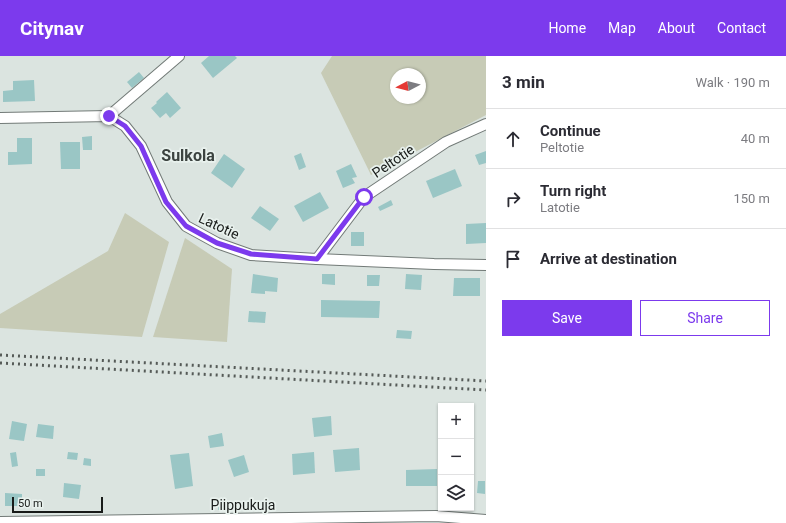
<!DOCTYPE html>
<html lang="en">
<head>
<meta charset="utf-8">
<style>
	:root { --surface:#fff; --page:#f2f2f3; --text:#2b2b33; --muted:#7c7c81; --line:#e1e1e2; --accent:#7c3aed }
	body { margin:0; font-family:Roboto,sans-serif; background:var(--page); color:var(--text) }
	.controls { position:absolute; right:12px; bottom:12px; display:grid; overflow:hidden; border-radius:0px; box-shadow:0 1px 3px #0004 }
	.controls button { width:36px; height:36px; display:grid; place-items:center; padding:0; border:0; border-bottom:1px solid var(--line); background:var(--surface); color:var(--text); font:20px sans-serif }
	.compass { position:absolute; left:390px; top:12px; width:36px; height:36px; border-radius:50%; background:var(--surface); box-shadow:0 1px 3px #0004; rotate:263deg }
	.scale { position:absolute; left:12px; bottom:10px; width:91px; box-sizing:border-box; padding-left:4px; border:2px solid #181b19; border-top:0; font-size:11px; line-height:14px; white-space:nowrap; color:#181b19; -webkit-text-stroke:3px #e8f1ed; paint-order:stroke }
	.stop { position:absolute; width:12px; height:12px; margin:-9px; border:3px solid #7c3aed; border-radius:50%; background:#fff }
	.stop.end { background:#7c3aed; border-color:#fff; box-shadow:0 1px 4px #0008 }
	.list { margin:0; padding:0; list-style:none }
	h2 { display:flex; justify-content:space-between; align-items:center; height:52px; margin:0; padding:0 16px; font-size:17px }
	h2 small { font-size:13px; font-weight:400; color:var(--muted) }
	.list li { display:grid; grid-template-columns:26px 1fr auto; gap:12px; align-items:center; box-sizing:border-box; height:60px; padding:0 16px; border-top:1px solid var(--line) }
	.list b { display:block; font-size:15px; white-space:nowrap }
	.list p { margin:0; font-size:13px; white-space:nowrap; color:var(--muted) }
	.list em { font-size:13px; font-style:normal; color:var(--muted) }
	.actions { display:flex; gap:8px; padding:12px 16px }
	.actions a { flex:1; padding:9px 0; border:1px solid var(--accent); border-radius:0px; text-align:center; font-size:14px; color:var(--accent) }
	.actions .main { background:var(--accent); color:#fff }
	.icon { flex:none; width:22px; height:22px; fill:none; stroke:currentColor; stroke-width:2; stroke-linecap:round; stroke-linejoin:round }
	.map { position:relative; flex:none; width:486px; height:467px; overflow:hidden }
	header { display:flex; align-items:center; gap:24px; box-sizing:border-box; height:56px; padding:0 20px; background:var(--accent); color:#fff }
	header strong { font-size:19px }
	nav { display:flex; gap:22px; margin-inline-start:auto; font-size:14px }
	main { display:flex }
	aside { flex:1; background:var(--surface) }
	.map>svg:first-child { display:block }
	.green { fill:#c7cbb6; fill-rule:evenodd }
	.building { fill:#9ac6c5 }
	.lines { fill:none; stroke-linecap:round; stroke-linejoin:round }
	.street-casing { stroke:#727a77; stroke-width:12 }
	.street { stroke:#fff; stroke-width:10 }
	.rail { stroke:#555a57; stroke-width:3; stroke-dasharray:2 4; stroke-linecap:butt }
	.route { stroke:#7c3aed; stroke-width:5 }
	.labels { text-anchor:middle; stroke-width:3.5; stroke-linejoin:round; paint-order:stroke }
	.street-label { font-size:14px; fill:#181b19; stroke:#e8f1ed }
	.quarter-label { font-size:16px; font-weight:bold; fill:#3c4340; stroke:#e8f1ed }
</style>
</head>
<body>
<header>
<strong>Citynav</strong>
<nav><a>Home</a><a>Map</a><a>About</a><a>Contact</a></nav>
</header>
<main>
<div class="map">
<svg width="486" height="467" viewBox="0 0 486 467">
	<rect width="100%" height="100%" fill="#dbe4e0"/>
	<!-- green -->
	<g class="green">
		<path d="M332,0H486V59L371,119L321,17ZM396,18H420V42H396Z"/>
		<polygon points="125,157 169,186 142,281 0,272 0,258 108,195"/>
		<polygon points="185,182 232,213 227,286 153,281"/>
	</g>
	<!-- building -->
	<g class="building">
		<polygon points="209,0 235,0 237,2 213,22 201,7"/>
		<polygon points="139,16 144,22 132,32 127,26"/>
		<polygon points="34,24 35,45 3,46 3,35 13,34 13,25"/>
		<polygon points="167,36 181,52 170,62 166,57 160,62 151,52 157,47 156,46"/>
		<polygon points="92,80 92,94 83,94 82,81"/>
		<polygon points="17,82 32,82 32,108 8,109 8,96 17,96"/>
		<polygon points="60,86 80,86 80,113 61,113"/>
		<polygon points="486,95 486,107 479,109 475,99"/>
		<polygon points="301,97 306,111 299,114 294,100"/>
		<polygon points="224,98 245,113 232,132 211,117"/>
		<polygon points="351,108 357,121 352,122 355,127 343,132 336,115"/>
		<polygon points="455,113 462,130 433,142 426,125"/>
		<polygon points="320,136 329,152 303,166 294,150"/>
		<polygon points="391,144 393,149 380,155 378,151"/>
		<polygon points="260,150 279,163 270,175 251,162"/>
		<polygon points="486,167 486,187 466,188 466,168"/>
		<rect x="351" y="176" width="13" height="14"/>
		<polygon points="253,218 278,222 277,236 265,235 265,238 251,237"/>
		<polygon points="322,218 335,218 335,229 322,228"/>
		<polygon points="406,218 422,219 421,234 405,233"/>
		<polygon points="367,219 380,219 379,230 367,230"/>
		<polygon points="454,222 480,222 480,240 453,240"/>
		<polygon points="321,244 380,245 379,262 321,261"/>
		<polygon points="249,255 266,256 265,267 248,266"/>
		<polygon points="397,274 412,275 411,283 396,282"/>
		<polygon points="331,360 332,379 314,381 312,362"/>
		<polygon points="12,365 27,368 24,385 9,383"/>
		<polygon points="38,368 54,370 53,383 36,381"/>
		<polygon points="222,377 224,390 210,392 208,380"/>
		<polygon points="359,392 360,414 335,416 333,394"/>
		<polygon points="16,396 18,410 12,411 10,397"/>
		<polygon points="68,396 78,397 77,404 67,403"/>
		<polygon points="314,396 315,417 293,419 292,398"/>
		<polygon points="189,397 193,430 175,433 170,399"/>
		<polygon points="244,399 249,416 234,421 228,404"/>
		<polygon points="84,402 91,403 91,410 83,409"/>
		<rect x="36" y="413" width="9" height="7"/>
		<polygon points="437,413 437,430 406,430 406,414"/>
		<polygon points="478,425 485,425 485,438 477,437"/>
		<polygon points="64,427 81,429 79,443 63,441"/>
		<polygon points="5,437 22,438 22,450 5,450"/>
		<rect x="218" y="448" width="14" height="6"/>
	</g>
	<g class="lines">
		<defs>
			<g id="street">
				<polyline points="109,60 179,0"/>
				<polyline points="0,62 109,60 125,70 141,90 167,146 186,170 217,187 251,199 317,203 434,208 486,209"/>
				<polyline points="317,203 364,141 446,86 486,68"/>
				<polyline points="0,466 436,460 486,464"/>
			</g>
		</defs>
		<!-- street casing -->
		<use href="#street" class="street-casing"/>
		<!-- street -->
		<use href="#street" class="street"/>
		<!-- rail -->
		<g class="rail">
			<polyline points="0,299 486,325"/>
			<polyline points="0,307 486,334"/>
		</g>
	</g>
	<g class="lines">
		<!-- route -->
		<polyline class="route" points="109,60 125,70 141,90 166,146 186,170 217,187 251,198 317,203 364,141"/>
	</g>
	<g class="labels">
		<!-- street labels -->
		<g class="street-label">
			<text transform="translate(393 105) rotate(-34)" y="5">Peltotie</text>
			<text transform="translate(219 170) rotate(25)" y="5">Latotie</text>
			<text x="243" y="454">Piippukuja</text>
		</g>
		<!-- quarter labels -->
		<g class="quarter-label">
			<text x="188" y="105">Sulkola</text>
		</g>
	</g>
</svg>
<div class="controls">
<button>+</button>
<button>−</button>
<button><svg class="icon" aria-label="layers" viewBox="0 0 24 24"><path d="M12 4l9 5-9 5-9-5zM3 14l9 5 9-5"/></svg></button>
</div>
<svg class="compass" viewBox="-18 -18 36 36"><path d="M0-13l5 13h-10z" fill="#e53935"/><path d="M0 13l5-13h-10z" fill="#7c7c81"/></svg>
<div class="scale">50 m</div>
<div class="stop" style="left:364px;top:141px"></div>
<div class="stop end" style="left:109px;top:60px"></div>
</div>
<aside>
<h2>3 min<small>Walk · 190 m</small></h2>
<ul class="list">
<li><svg class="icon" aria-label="ahead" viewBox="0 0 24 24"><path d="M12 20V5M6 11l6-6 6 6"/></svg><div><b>Continue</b><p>Peltotie</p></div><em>40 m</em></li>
<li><svg class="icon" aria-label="right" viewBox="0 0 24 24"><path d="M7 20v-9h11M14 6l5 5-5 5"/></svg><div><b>Turn right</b><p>Latotie</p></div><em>150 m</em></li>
<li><svg class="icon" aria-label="arrive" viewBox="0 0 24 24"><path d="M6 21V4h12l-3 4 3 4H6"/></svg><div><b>Arrive at destination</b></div></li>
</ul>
<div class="actions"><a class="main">Save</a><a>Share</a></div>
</aside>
</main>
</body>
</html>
